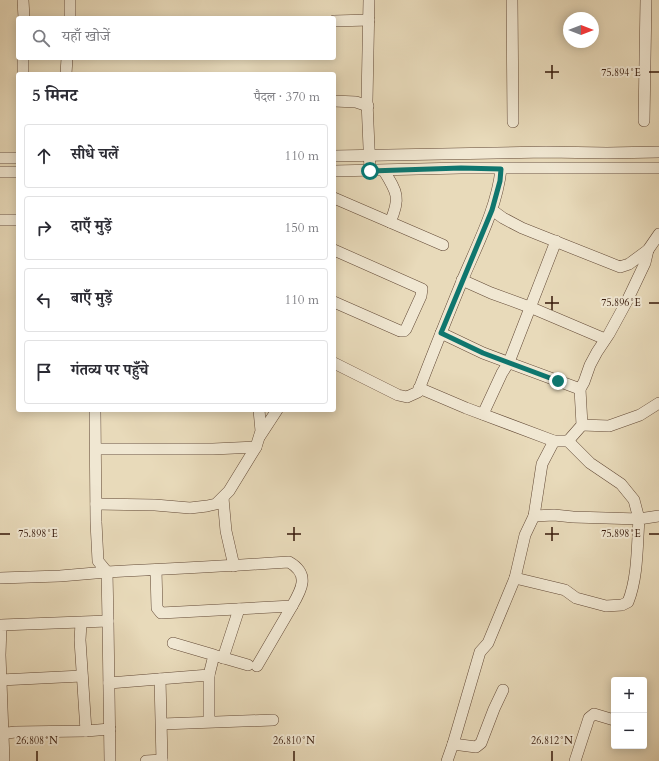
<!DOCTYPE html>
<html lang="hi">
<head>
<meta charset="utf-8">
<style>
	:root { --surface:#fff; --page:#f7f7f7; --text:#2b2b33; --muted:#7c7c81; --line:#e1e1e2 }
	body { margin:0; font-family:Cardo,"Noto Serif Devanagari",serif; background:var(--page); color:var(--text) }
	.controls { position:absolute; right:12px; bottom:12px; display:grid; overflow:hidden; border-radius:4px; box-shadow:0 2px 10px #0003 }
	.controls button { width:36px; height:36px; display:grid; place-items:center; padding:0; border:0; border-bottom:1px solid var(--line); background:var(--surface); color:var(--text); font:20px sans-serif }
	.compass { position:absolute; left:563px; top:12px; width:36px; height:36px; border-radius:50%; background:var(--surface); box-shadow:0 2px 10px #0003; rotate:90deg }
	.stop { position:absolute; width:12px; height:12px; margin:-9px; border:3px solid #0f766e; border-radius:50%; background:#fff }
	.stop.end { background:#0f766e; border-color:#fff; box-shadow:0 1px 4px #0008 }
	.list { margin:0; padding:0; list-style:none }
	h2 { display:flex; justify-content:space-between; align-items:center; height:52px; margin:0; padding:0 16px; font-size:17px }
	h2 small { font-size:13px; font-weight:400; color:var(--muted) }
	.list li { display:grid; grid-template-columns:26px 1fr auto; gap:12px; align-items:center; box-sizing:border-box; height:64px; margin:0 8px 8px; padding:0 8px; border:1px solid var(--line); border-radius:4px }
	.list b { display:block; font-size:15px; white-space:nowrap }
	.list em { font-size:13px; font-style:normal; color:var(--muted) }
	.icon { flex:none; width:22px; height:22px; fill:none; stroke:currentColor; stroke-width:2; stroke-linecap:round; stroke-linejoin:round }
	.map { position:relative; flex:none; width:659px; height:761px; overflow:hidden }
	.search { position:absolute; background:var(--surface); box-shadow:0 2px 10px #0003; left:16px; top:16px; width:320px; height:44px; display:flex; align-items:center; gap:10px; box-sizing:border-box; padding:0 14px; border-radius:4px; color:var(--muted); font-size:15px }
	.panel { position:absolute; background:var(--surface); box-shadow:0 2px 10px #0003; left:16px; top:72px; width:320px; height:340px; border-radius:4px }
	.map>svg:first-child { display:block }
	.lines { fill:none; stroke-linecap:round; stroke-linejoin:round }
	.minor-casing { stroke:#624936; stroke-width:12 }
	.minor { stroke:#f0e7d2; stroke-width:11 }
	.route { stroke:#0f766e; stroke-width:5 }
	.ticks { fill:none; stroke:#36190a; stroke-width:1.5 }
	.ticks-label { font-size:10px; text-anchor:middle; fill:#36190a; stroke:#f0e7d2; stroke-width:4; stroke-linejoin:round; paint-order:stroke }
</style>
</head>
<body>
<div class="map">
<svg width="659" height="761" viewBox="0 0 659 761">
	<rect width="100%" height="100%" fill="#e8daba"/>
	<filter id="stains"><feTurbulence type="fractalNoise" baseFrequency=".005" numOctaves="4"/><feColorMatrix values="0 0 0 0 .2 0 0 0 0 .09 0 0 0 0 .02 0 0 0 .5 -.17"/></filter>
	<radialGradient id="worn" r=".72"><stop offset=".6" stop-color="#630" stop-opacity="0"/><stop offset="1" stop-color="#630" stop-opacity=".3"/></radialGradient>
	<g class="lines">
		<defs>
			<g id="minor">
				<polyline points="23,0 24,18"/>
				<polyline points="369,0 367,101 370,171"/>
				<polyline points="512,0 513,122"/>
				<polyline points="70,18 70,0"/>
				<polyline points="334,21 369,20"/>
				<polyline points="23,58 23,74"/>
				<polyline points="66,74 67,58"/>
				<polyline points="334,101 356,102 368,106"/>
				<polyline points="644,121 646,0"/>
				<polyline points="334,156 546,152 607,153 659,152"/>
				<polyline points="0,158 18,158"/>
				<polyline points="334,171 461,168 659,168"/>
				<path d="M384,171C397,192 401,198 390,222"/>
				<polyline points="0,172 18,172"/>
				<polyline points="334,198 443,245"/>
				<polyline points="492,210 503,218 522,228 620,267 629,264 648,250 659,234"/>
				<polyline points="0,220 18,220"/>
				<polyline points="334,250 422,289 421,296 406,329 404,331 400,331 334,302"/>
				<polyline points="462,280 491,293 532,308 605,339"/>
				<polyline points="441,333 483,353 580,389"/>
				<path d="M334,363L398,395L407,397L418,392C432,355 447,318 462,281C477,245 497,208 501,169"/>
				<polyline points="419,388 466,408 554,441 568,441 590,463 621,484 634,500 639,519 573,517 554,515 534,516"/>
				<polyline points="483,414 502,373 509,362 556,241"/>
				<polyline points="582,425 609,426 640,415 659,403"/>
				<polyline points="260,436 277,410"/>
				<polyline points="568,441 582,425 580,389 584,382 590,365 597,352 609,334 627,301 645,263 648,250"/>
				<polyline points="96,449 213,449 256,447"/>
				<polyline points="223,498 226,531 234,566"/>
				<polyline points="96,504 155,505 190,508 207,506 216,504 229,491 256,447 261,431 259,410"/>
				<polyline points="0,578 60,576 107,572 98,561 96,522 95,410"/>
				<polyline points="515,578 525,535 534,516 542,464 554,441"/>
				<polyline points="108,621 110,761"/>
				<polyline points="81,623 80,640 86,731"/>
				<polyline points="217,656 248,665"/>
				<polyline points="223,658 239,609"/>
				<polyline points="257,666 292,606"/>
				<polyline points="209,675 209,721"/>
				<polyline points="160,679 162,761"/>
				<polyline points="0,680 82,676"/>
				<polyline points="109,683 209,675 214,655 173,643"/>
				<polyline points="162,724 273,720"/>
				<polyline points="0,734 15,732 86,731 110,729"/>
				<path d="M453,744L480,652L488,643L515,578L565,590L576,598L606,606L622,605L628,602C638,577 637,546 639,519L659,516"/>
				<path d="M4,761L0,655L1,625L108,621L107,572C168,569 228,566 289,562C310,574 302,589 292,606L161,613L157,608L156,570"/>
				<polyline points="146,761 162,760"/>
				<polyline points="447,761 453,744 476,747 481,743 494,709 503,690"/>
				<polyline points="575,761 589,718 594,714 614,720"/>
			</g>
		</defs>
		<!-- minor casing -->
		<use href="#minor" class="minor-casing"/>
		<!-- minor -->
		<use href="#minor" class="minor"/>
	</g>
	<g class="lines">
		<!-- route -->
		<polyline class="route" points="370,171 461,168 501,169 500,181 492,210 441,333 483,353 558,381"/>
	</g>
	<!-- ticks -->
	<path class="ticks" d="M552,65V79M545,72H559M649,72H659M552,296V310M545,303H559M649,303H659M294,527V541M552,527V541M0,534H10M287,534H301M545,534H559M649,534H659M37,751V761M294,751V761M552,751V761"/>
	<g class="ticks-label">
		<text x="621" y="76">75.894°E</text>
		<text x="621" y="306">75.896°E</text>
		<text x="38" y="537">75.898°E</text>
		<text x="621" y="537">75.898°E</text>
		<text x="37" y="744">26.808°N</text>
		<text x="294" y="744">26.810°N</text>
		<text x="552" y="744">26.812°N</text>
	</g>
	<rect width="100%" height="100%" filter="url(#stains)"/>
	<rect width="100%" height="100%" fill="url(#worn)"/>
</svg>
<div class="controls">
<button>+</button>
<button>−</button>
</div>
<svg class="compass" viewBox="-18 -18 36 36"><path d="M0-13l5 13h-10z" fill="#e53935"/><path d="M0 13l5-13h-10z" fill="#7c7c81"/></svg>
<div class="stop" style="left:370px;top:171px"></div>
<div class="stop end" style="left:558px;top:381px"></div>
<div class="search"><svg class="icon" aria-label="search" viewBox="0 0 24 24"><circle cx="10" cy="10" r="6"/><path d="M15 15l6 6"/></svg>यहाँ खोजें</div>
<section class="panel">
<h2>5 मिनट<small>पैदल · 370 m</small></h2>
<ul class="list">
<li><svg class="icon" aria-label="ahead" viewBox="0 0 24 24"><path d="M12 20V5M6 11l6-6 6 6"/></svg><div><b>सीधे चलें</b></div><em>110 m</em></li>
<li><svg class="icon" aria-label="right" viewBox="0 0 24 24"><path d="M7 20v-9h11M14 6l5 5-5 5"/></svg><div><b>दाएँ मुड़ें</b></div><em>150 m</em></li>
<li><svg class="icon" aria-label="left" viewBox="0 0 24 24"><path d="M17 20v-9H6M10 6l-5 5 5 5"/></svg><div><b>बाएँ मुड़ें</b></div><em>110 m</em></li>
<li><svg class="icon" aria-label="arrive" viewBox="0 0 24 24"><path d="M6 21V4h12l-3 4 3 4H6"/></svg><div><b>गंतव्य पर पहुँचे</b></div></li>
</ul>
</section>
</div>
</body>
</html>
